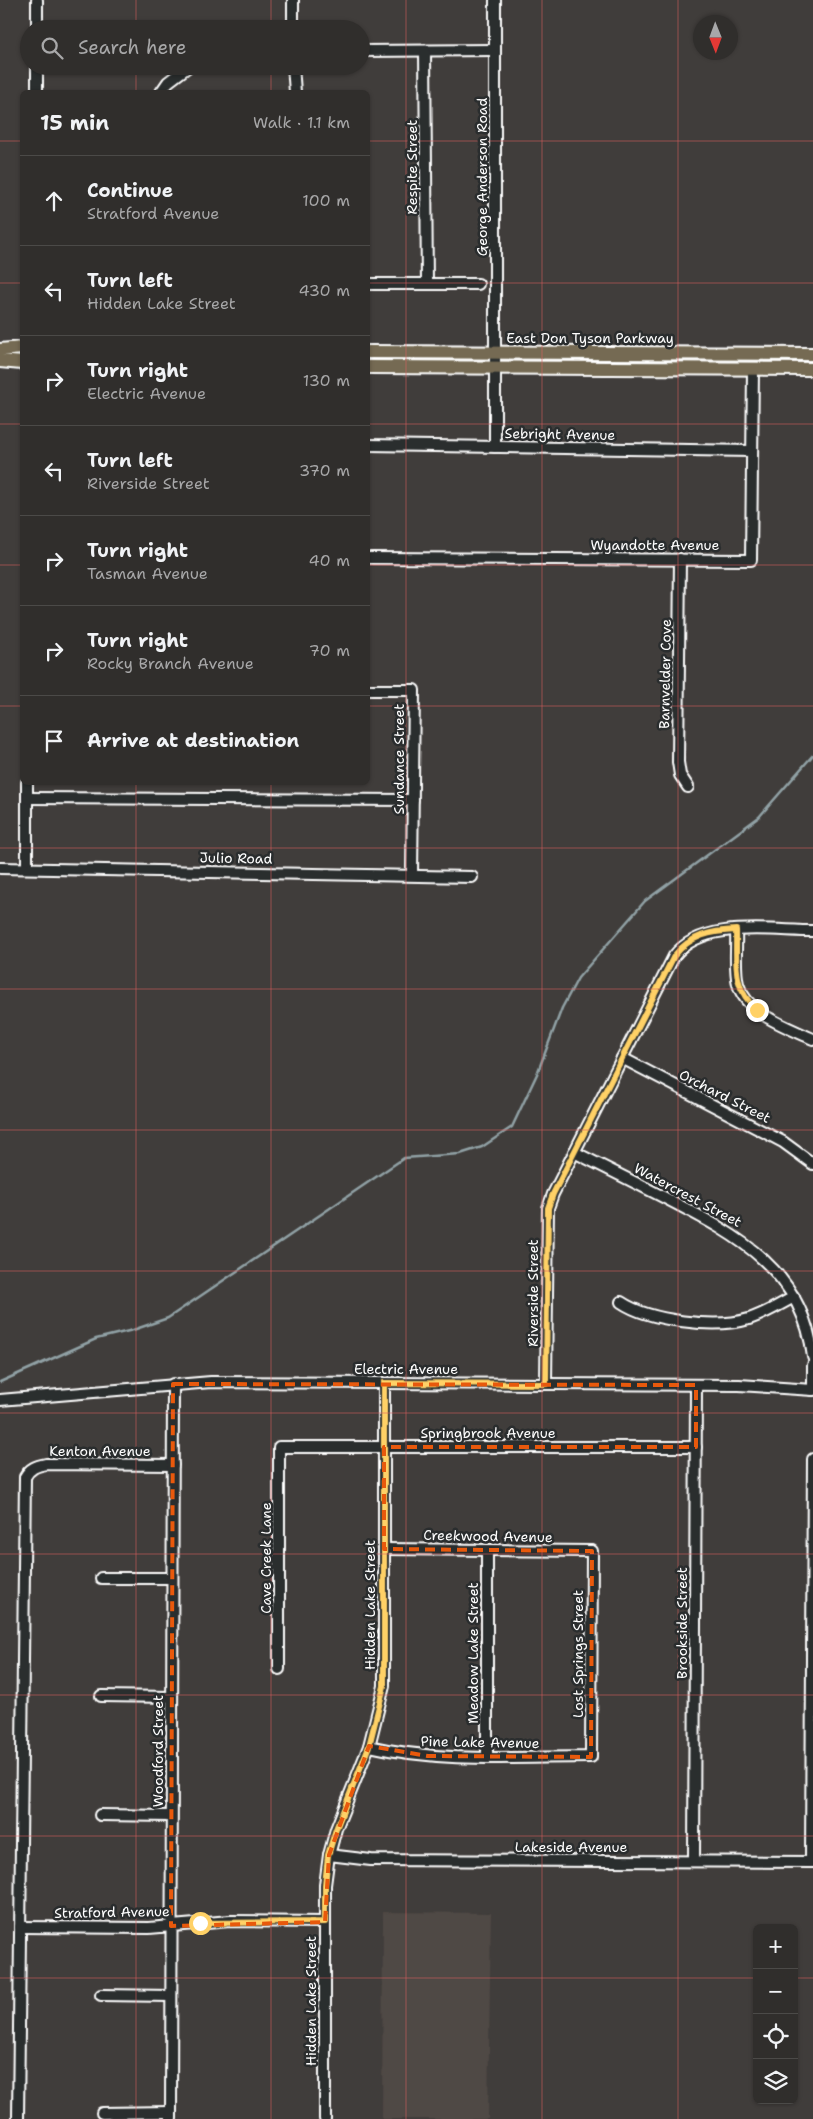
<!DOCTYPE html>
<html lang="en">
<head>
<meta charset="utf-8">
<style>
	:root { --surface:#302e2c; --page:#383634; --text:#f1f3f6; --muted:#a8a8a9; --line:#4b4a48 }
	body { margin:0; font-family:"Shantell Sans",sans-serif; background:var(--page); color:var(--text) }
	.controls { position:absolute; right:15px; bottom:15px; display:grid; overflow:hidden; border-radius:8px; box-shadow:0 1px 4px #0004 }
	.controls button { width:45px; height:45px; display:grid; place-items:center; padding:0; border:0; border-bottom:1px solid var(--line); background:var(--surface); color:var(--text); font:25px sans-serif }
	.compass { position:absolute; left:693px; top:15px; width:45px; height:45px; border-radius:50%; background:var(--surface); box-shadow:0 1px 4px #0004; rotate:179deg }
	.stop { position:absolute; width:15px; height:15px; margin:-11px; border:4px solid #ffd166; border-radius:50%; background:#fff }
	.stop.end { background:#ffd166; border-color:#fff; box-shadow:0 1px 5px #0008 }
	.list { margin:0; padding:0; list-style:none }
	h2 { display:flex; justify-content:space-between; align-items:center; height:65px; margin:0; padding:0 20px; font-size:21px }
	h2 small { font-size:16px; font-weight:400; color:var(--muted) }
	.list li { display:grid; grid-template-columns:32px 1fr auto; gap:15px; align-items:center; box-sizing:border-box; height:90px; padding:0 20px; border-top:1px solid var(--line) }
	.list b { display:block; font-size:19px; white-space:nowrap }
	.list p { margin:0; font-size:16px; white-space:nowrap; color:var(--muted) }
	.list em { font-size:16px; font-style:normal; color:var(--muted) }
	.icon { flex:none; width:28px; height:28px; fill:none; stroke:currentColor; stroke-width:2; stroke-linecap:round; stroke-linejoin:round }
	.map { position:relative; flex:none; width:813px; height:2119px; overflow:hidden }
	.search { position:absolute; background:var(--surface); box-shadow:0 1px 4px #0004; left:20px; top:20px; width:350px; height:55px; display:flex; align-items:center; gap:12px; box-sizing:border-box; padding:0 18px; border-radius:28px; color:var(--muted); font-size:19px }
	.panel { position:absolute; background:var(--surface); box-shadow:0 1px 4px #0004; left:20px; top:90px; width:350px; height:695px; border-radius:8px }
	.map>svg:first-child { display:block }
	.built { fill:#4f4844 }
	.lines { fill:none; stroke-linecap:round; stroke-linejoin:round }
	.stream { stroke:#91a2a6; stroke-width:2.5 }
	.minor-casing { stroke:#fff; stroke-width:14 }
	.major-casing { stroke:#fff; stroke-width:16 }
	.minor { stroke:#2a2d2e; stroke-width:10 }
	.major { stroke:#746b52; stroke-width:12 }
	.route { stroke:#ffd166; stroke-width:6 }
	.marked { fill:none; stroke:#e8590c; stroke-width:4; stroke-dasharray:10 6; stroke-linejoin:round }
	.grid { fill:none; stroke:#e05e5e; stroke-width:1; stroke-opacity:0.55 }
	.labels { text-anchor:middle; stroke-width:5; stroke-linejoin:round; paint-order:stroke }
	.street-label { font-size:14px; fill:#fff; stroke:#2a2d2e }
</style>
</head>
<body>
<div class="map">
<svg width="813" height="2119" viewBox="0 0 813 2119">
	<rect width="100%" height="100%" fill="#403d3b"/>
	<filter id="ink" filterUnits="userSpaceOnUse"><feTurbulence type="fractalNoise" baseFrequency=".02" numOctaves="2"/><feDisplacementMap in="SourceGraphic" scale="10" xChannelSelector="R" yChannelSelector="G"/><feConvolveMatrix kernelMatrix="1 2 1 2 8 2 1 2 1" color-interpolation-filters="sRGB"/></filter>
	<g filter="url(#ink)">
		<!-- built -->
		<polygon class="built" points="383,1912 491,1913 488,2119 382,2119"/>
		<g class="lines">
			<!-- stream -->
			<polyline class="stream" points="0,1382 96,1339 133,1330 168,1318 404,1158 460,1154 482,1147 512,1127 537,1074 562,1008 578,978 645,901 759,817 813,755"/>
			<defs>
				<g id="minor">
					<polyline points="293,0 293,29"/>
					<polyline points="37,29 37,0"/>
					<polyline points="361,51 495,50"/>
					<polyline points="425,51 427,284"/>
					<polyline points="293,66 295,92"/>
					<polyline points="37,92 37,66"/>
					<polyline points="161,92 168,82 189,66"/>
					<polyline points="368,284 478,284"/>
					<polyline points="368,445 752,451"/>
					<polyline points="495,447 495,0"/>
					<polyline points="368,558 751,560 753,369"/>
					<polyline points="680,559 678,762 680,775 688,787"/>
					<polyline points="368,690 414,690 412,875"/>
					<polyline points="27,782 27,868"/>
					<polyline points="27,798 413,800"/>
					<polyline points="0,868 472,877"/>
					<path d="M736,931C737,947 734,968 738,984C746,1014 788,1027 813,1039"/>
					<polyline points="622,1058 783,1142 813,1164"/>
					<path d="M574,1152C606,1168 638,1184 669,1200C739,1236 803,1271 813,1357"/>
					<path d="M621,1302C649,1321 716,1329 749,1319C765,1314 779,1305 794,1297"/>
					<path d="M546,1383L548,1208L553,1194L674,956C702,919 771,931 813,931"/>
					<polyline points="813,1390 813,1365"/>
					<polyline points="0,1400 211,1382 739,1385 813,1390"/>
					<polyline points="101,1578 172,1578"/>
					<polyline points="279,1669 279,1447 696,1447"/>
					<polyline points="101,1696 172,1697"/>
					<path d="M369,1746C441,1763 518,1757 591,1757L592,1551L384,1549"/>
					<polyline points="487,1756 487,1550"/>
					<polyline points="100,1815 171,1816"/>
					<polyline points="329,1855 371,1860 813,1862"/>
					<polyline points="694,1861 696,1385"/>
					<polyline points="811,1862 813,1459"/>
					<polyline points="20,1927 149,1928 230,1921 325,1922"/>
					<polyline points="101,1995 171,1996"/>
					<polyline points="102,2113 171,2112"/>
					<path d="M18,2119L25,1477C30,1468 36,1466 46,1464L173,1465"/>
					<polyline points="171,2119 173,1384"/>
					<polyline points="325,2119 325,1885 329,1855 336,1829 369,1746 384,1686 384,1383"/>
				</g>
				<g id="major">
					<polyline points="0,350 22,348"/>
					<polyline points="368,352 813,354"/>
					<polyline points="0,361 22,363"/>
					<polyline points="368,367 813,369"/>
				</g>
			</defs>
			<!-- minor casing -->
			<use href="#minor" class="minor-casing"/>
			<!-- major casing -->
			<use href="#major" class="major-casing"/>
			<!-- minor -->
			<use href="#minor" class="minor"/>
			<!-- major -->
			<use href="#major" class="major"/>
		</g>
	</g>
	<g class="lines" filter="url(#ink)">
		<!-- route -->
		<path class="route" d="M200,1923L325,1922V1885L328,1855L336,1829L369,1746L384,1686V1383L546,1384L548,1208L553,1194L674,956C690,935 712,931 736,930C737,962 731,987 757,1010"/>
	</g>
	<!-- marked area -->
	<path class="marked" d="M173,1384L696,1385V1447H384V1549L592,1551L591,1757L428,1756L369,1746L329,1855L325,1922L171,1926Z"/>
	<!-- grid -->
	<path class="grid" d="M136,0V29M271,0V29M406,0V2119M542,0V2119M678,0V2119M136,66V92M271,66V92M0,141H22M368,141H813M0,283H22M368,283H813M0,424H22M368,424H813M0,565H22M368,565H813M0,706H22M368,706H813M136,782V2119M271,782V2119M0,848H813M0,989H813M0,1130H813M0,1271H813M0,1413H813M0,1554H813M0,1695H813M0,1836H813M0,1978H757M794,1978H813"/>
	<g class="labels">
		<!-- street labels -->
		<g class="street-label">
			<text transform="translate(412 167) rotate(-90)" y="5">Respite Street</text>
			<text transform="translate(482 177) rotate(-90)" y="5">George Anderson Road</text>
			<text x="590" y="343">East Don Tyson Parkway</text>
			<text transform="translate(560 434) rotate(1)" y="5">Sebright Avenue</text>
			<text x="655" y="550">Wyandotte Avenue</text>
			<text transform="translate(665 674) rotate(-89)" y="5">Barnvelder Cove</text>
			<text transform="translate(399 759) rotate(-90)" y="5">Sundance Street</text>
			<text transform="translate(236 858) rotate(1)" y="5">Julio Road</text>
			<text transform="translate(725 1096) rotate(27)" y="5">Orchard Street</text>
			<text transform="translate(688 1195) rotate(28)" y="5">Watercrest Street</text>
			<text transform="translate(533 1293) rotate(-90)" y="5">Riverside Street</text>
			<text x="406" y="1374">Electric Avenue</text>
			<text x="488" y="1438">Springbrook Avenue</text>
			<text x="100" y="1456">Kenton Avenue</text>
			<text transform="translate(488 1536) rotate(1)" y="5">Creekwood Avenue</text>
			<text transform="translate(266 1558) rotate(-90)" y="5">Cave Creek Lane</text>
			<text transform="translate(370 1605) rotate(-90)" y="5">Hidden Lake Street</text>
			<text transform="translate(682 1623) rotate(-90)" y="5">Brookside Street</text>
			<text transform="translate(473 1653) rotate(-90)" y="5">Meadow Lake Street</text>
			<text transform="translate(578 1654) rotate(-90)" y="5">Lost Springs Street</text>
			<text transform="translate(480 1742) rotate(1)" y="5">Pine Lake Avenue</text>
			<text transform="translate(158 1751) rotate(-90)" y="5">Woodford Street</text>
			<text x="571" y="1852">Lakeside Avenue</text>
			<text transform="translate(112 1912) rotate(-1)" y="5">Stratford Avenue</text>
			<text transform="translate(311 2001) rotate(-90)" y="5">Hidden Lake Street</text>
		</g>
	</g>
</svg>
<div class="controls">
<button>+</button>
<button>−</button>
<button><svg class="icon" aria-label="locate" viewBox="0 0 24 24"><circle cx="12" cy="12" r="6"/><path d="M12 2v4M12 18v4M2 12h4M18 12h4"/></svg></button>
<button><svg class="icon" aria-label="layers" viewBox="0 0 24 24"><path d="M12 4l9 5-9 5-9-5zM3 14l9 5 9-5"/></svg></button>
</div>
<svg class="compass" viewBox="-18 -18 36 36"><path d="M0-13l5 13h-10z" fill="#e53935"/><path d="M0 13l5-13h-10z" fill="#a8a8a9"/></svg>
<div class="stop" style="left:200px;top:1923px"></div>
<div class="stop end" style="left:757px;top:1010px"></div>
<div class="search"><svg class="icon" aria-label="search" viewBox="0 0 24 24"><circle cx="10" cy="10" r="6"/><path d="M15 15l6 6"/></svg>Search here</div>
<section class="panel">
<h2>15 min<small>Walk · 1.1 km</small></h2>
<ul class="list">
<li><svg class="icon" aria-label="ahead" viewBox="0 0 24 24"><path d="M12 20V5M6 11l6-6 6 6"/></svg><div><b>Continue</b><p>Stratford Avenue</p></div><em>100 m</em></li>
<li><svg class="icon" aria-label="left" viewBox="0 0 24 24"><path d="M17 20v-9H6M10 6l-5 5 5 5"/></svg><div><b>Turn left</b><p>Hidden Lake Street</p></div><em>430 m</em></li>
<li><svg class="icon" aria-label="right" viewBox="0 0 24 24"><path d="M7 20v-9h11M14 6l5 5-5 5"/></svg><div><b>Turn right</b><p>Electric Avenue</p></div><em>130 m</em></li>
<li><svg class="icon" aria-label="left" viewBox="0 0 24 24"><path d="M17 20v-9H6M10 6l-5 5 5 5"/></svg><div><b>Turn left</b><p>Riverside Street</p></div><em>370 m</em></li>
<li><svg class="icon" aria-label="right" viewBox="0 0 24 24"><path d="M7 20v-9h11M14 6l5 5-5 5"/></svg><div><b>Turn right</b><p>Tasman Avenue</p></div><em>40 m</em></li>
<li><svg class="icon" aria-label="right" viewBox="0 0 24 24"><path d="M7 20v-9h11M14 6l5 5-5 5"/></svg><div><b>Turn right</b><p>Rocky Branch Avenue</p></div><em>70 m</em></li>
<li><svg class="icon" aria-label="arrive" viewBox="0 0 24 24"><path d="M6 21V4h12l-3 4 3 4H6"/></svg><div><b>Arrive at destination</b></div></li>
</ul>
</section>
</div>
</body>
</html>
